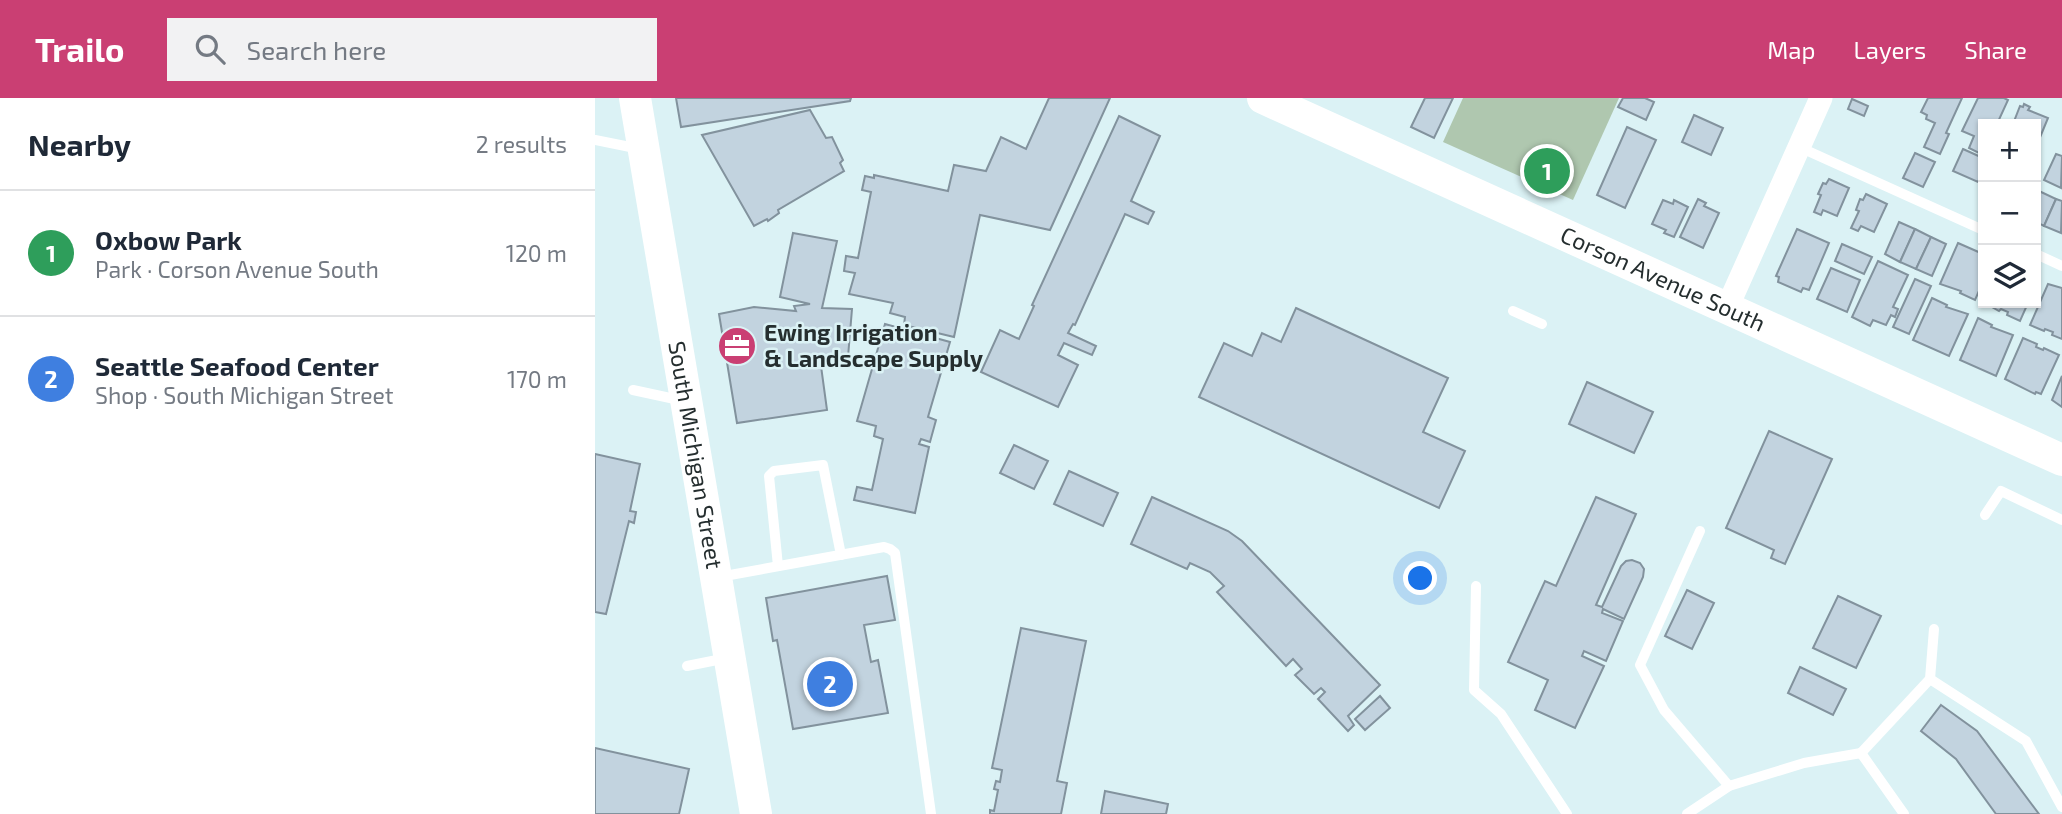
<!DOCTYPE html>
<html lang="en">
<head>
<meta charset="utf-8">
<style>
	:root { --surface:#fff; --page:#f2f2f3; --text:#1f2937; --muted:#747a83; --line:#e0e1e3; --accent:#ca3f73 }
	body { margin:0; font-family:"Exo 2",sans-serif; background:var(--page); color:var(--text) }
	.controls { position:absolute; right:21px; top:21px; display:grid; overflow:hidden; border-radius:0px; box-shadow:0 2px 5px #0004 }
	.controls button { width:63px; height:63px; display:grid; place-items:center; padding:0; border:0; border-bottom:2px solid var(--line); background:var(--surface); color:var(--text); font:35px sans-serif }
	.you { position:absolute; left:826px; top:481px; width:24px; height:24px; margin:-18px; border:5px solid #fff; border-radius:50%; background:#1a73e8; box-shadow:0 0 0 10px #1a73e833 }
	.badge { display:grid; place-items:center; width:46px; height:46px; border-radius:50%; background:var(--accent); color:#fff; font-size:23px; font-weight:700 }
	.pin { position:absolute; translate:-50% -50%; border:4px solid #fff; box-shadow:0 2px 7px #0006 }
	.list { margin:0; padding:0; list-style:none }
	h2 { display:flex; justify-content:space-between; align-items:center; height:91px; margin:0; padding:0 28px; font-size:30px }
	h2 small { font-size:23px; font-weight:400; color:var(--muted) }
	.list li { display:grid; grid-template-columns:46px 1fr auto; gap:21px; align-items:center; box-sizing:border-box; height:126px; padding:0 28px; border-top:2px solid var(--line) }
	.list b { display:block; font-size:26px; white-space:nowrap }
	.list p { margin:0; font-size:23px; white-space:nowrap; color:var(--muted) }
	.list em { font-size:23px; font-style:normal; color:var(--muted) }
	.icon { flex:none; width:38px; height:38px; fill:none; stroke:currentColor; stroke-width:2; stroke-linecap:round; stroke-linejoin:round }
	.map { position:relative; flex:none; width:1467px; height:716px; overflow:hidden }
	header { display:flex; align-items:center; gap:42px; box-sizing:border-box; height:98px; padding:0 35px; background:var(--accent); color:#fff }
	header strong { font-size:33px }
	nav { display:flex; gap:38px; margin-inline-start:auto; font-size:24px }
	.search { width:490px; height:63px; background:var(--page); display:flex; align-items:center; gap:18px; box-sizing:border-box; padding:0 24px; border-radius:0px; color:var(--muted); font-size:26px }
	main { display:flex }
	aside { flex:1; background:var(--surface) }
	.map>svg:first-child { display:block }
	.green { fill:#afc7af }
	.building { fill:#c2d3df; stroke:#82929d; stroke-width:2 }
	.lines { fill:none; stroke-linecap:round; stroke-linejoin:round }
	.lane { stroke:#fff; stroke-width:10 }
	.street { stroke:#fff; stroke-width:23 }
	.secondary { stroke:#fff; stroke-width:32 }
	.labels { text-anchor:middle; stroke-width:5; stroke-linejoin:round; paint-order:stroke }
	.street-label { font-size:23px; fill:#252e2f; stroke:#dbf2f5 }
	.poi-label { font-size:23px; font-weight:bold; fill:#252e2f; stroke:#dbf2f5; text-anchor:start }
</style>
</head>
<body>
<header>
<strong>Trailo</strong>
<div class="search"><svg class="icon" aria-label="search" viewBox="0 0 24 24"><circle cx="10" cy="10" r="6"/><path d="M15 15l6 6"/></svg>Search here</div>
<nav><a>Map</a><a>Layers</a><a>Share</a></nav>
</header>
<main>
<aside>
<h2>Nearby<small>2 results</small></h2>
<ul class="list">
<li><span class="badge" style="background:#2e9e5b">1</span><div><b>Oxbow Park</b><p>Park · Corson Avenue South</p></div><em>120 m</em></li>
<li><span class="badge" style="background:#3f7fe0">2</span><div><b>Seattle Seafood Center</b><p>Shop · South Michigan Street</p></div><em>170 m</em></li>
</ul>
</aside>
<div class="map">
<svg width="1467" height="716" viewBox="0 0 1467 716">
	<rect width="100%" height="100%" fill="#dbf2f5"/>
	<!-- green -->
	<polygon class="green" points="868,0 1024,0 978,102 848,44"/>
	<!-- building -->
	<g class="building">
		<polygon points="81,0 256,0 255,3 86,29"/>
		<polygon points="454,0 515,0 455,132 385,117 359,239 309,227 310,219 295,215 298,205 254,196 260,175 249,173 251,158 263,160 276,94 267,92 270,78 279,80 279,77 353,93 359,67 391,73 406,39 431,51"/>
		<polygon points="830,0 858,0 839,40 816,29"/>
		<polygon points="1028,0 1050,0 1059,4 1051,22 1023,9"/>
		<polygon points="1333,0 1367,0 1351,35 1354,36 1345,56 1329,49 1340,25 1331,21 1332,17 1326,14"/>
		<polygon points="1383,0 1409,0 1413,2 1402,26 1388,26 1388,57 1374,50 1379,38 1367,33"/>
		<polygon points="1257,1 1273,8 1269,18 1253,11"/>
		<polygon points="1429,6 1435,9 1433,12 1453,20 1441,49 1441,26 1418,26 1425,8 1428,9"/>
		<polygon points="215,12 231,40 237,39 248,62 245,65 249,73 183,112 184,115 173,123 172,121 159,128 107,37"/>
		<polygon points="1099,17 1128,30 1116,57 1087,44"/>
		<polygon points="524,18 565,38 536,103 559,114 553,126 530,116 480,227 478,226 473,235 501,248 497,257 469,245 463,257 483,267 463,309 386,274 405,232 424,241 439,208 437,207"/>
		<polygon points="1032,29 1061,42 1030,110 1002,97"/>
		<polygon points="1368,51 1388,60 1388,73 1383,84 1358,73"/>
		<polygon points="1320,55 1340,64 1328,89 1308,80"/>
		<polygon points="1461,56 1467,58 1466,90 1449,82"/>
		<polygon points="1234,81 1254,90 1242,118 1228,112 1226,117 1219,114 1226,97 1223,96 1228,85 1231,86"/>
		<polygon points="1444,93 1461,101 1449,128 1441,124 1441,100"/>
		<polygon points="1271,96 1292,106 1279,134 1266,128 1263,133 1256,130 1264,113 1261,112 1265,101 1268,102"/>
		<polygon points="1103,101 1111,105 1109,108 1124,115 1108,150 1085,139"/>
		<polygon points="1461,101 1467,103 1466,135 1449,128"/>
		<polygon points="1068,102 1078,106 1079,102 1093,109 1079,139 1069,135 1071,132 1057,126"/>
		<polygon points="1304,124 1320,131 1305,164 1290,156"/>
		<polygon points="1202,131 1234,145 1214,192 1208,190 1206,194 1183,184 1184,179 1181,178"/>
		<polygon points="1320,131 1336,139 1321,171 1305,164"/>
		<polygon points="198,135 242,143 227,210 257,211 253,259 219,257 221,269 226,268 232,312 142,325 124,216 159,209 201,213 199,208 215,206 185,199"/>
		<polygon points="1336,139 1351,146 1337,178 1321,171"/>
		<polygon points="1363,145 1388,156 1388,184 1380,202 1365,195 1366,193 1345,186"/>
		<polygon points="1247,146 1277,159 1269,176 1240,163"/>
		<polygon points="1283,163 1313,177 1298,209 1303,211 1300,219 1296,217 1291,227 1278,222 1275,228 1257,219"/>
		<polygon points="1236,170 1265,182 1252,214 1222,201"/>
		<polygon points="1320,181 1336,188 1314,236 1298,229"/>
		<polygon points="1453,186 1467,190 1467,241 1457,237 1458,234 1450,231 1449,233 1435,227"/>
		<polygon points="1337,200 1352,207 1351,209 1373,216 1354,258 1318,242"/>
		<polygon points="1390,205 1433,205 1425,223 1412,217 1413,214 1406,211 1404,213"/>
		<polygon points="701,210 853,280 828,334 870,353 844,410 604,299 629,245 657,258 667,235 686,244"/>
		<polygon points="1383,220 1397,227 1396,229 1418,237 1401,278 1365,262"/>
		<polygon points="290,226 355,244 333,319 341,322 335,344 326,341 324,346 334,349 320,415 259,402 262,389 277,392 288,341 279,338 281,328 262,323"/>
		<polygon points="1428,240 1442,246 1441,249 1448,252 1449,250 1464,257 1446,296 1441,294 1440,296 1410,281"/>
		<polygon points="1467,278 1467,309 1457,302"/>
		<polygon points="992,284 1058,314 1039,355 974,326"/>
		<polygon points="1174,333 1237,361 1190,466 1176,460 1179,452 1131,430"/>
		<polygon points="419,347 453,363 439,391 405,375"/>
		<polygon points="0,356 45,366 35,413 41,414 39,425 34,423 11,516 0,514"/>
		<polygon points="474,373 523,395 508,428 459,406"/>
		<polygon points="557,399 633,433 647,443 785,587 753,618 759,627 753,633 723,601 730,594 726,590 719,596 700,577 707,571 698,561 691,568 622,494 629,488 615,474 595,465 592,471 536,446"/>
		<polygon points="1001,399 1041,416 1001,507 1007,509 1026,468 1031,463 1037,462 1045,465 1049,471 1048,479 1029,521 1008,511 1007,515 1028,523 1011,563 989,553 987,558 1009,568 980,630 940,612 953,582 913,564 950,483 961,488"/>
		<polygon points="292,478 300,522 269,527 276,564 283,562 293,615 198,631 182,542 178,543 171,500"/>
		<polygon points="1092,492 1119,505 1097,551 1070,538"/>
		<polygon points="1243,498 1286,518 1261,570 1218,550"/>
		<polygon points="426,530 491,543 462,683 472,685 466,716 395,716 395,712 399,713 403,692 399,691 401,683 405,684 407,672 397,670"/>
		<polygon points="1205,569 1251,591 1238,617 1193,595"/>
		<polygon points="785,598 795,610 770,632 760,621"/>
		<polygon points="1346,607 1382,633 1444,716 1401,716 1361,661 1326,633"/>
		<polygon points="0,650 94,671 84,716 0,716"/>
		<polygon points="510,693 573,706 571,716 506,716"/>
	</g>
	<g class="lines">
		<!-- lane -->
		<g class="lane">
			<polyline points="0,42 45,51"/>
			<polyline points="1204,49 1388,132"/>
			<polyline points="1441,156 1467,168"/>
			<polyline points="918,213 947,226"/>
			<polyline points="38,292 89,303"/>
			<polyline points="1390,417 1406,393 1467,422"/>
			<polyline points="1105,433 1045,567 1069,612 1134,688"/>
			<polyline points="183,468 174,378 179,373 228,367 246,457"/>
			<polyline points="124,479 289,449 295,451 300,455 336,716"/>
			<polyline points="881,488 879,592 906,616 972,716"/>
			<polyline points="92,568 132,560"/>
			<polyline points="1335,581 1431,643 1467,709"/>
			<polyline points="1266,655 1335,581 1339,531"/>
			<polyline points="1092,716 1134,688 1209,665 1266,655 1309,716"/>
		</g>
		<!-- street -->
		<polyline class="street" points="1132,210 1226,0"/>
		<!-- secondary -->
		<g class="secondary">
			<path id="s1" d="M40,0L161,716"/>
			<path id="s2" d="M668,0L1467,362"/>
		</g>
	</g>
	<!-- icons -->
	<defs>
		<symbol id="office-disc" viewBox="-11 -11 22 22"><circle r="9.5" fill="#ca3f73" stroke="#dbf2f5"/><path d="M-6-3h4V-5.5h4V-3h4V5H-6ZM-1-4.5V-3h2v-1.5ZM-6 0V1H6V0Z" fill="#fff"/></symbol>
	</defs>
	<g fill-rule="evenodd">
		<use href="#office-disc" x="120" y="226" width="44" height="44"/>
	</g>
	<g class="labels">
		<!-- street labels -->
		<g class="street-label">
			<text dy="8" stroke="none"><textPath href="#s2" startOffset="439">Corson Avenue South</textPath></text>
			<text dy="8" stroke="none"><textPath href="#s1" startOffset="362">South Michigan Street</textPath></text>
		</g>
		<!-- poi labels -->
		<g class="poi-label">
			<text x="169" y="243">Ewing Irrigation<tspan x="169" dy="26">&amp; Landscape Supply</tspan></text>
		</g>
	</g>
</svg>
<div class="controls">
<button>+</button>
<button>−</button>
<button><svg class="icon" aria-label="layers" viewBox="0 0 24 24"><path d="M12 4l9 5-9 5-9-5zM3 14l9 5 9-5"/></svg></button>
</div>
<div class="you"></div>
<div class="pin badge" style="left:952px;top:73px;background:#2e9e5b">1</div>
<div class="pin badge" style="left:235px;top:586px;background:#3f7fe0">2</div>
</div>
</main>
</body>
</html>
